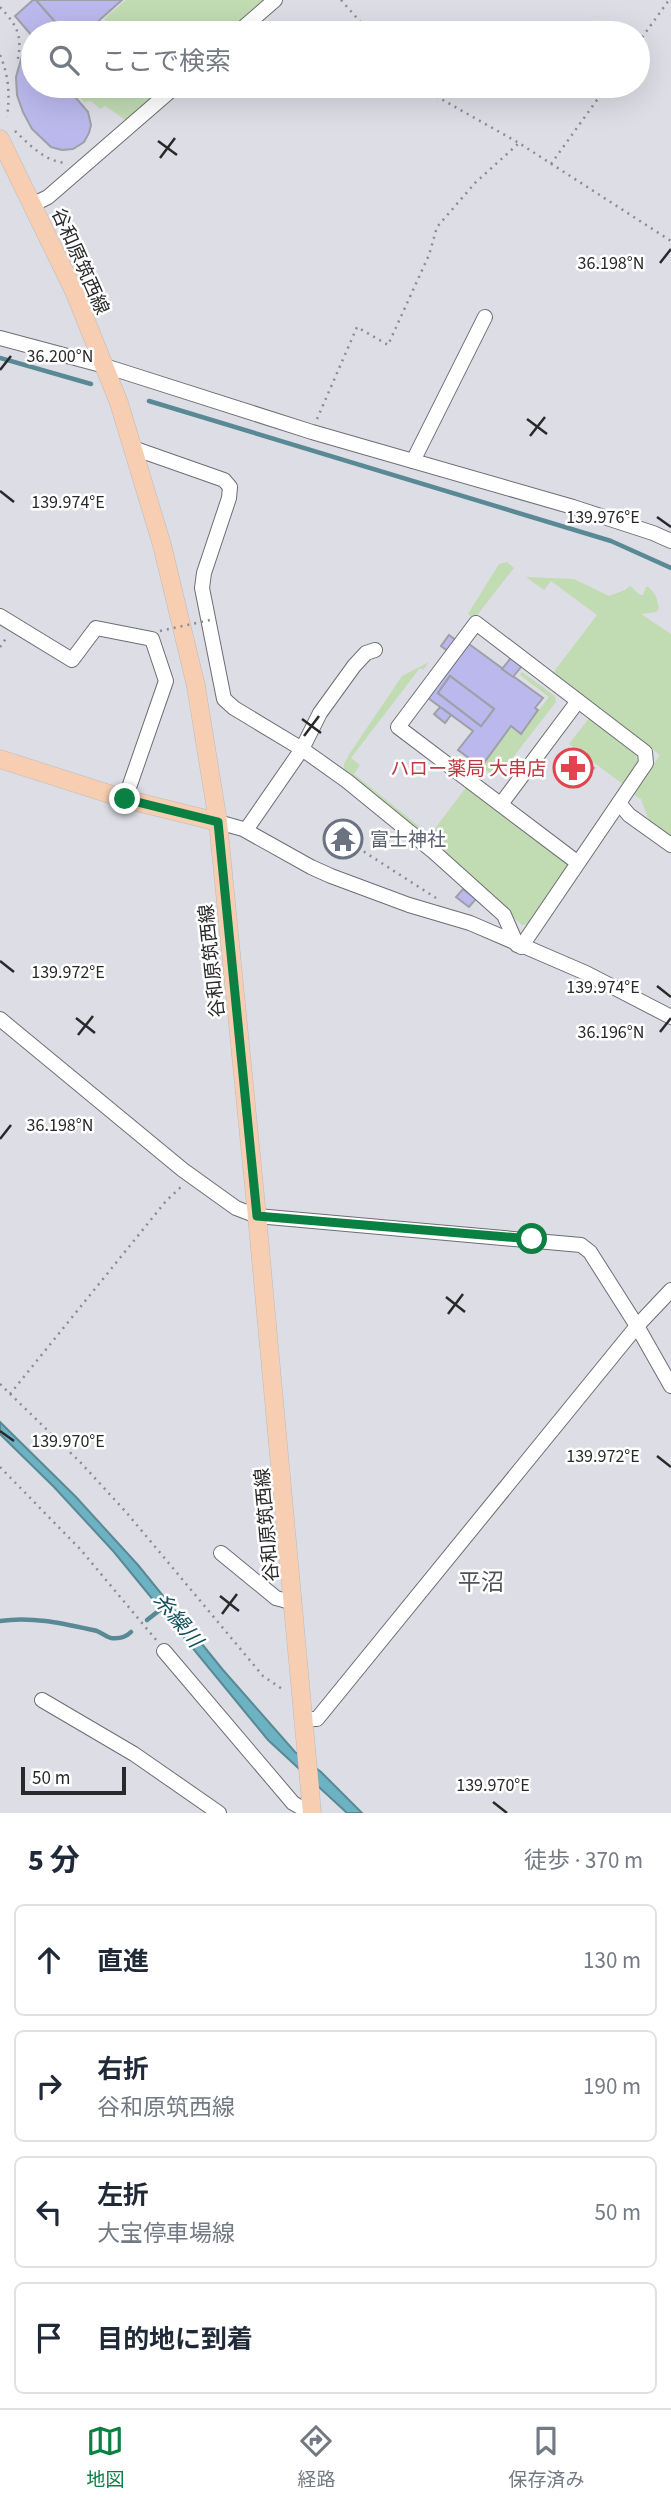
<!DOCTYPE html>
<html lang="ja">
<head>
<meta charset="utf-8">
<style>
	:root { --surface:#fff; --page:#f6f6f7; --text:#1f2937; --muted:#747a83; --line:#e0e1e3; --accent:#0b8043 }
	body { margin:0; font-family:"Source Sans 3","Noto Sans JP",sans-serif; background:var(--page); color:var(--text) }
	.scale { position:absolute; left:21px; bottom:18px; width:105px; box-sizing:border-box; padding-left:7px; border:4px solid #29292b; border-top:0; font-size:19px; line-height:24px; white-space:nowrap; color:#29292b; -webkit-text-stroke:5px #fff; paint-order:stroke }
	.stop { position:absolute; width:21px; height:21px; margin:-16px; border:5px solid #0b8043; border-radius:50%; background:#fff }
	.stop.end { background:#0b8043; border-color:#fff; box-shadow:0 2px 7px #0008 }
	.list { margin:0; padding:0; list-style:none }
	h2 { display:flex; justify-content:space-between; align-items:center; height:91px; margin:0; padding:0 28px; font-size:30px }
	h2 small { font-size:23px; font-weight:400; color:var(--muted) }
	.list li { display:grid; grid-template-columns:46px 1fr auto; gap:21px; align-items:center; box-sizing:border-box; height:112px; margin:0 14px 14px; padding:0 14px; border:2px solid var(--line); border-radius:10px }
	.list b { display:block; font-size:26px; white-space:nowrap }
	.list p { margin:0; font-size:23px; white-space:nowrap; color:var(--muted) }
	.list em { font-size:23px; font-style:normal; color:var(--muted) }
	.icon { flex:none; width:38px; height:38px; fill:none; stroke:currentColor; stroke-width:2; stroke-linecap:round; stroke-linejoin:round }
	.map { position:relative; flex:none; width:671px; height:1813px; overflow:hidden }
	.search { position:absolute; background:var(--surface); box-shadow:0 7px 28px #0002; left:21px; right:21px; top:21px; height:77px; display:flex; align-items:center; gap:18px; box-sizing:border-box; padding:0 24px; border-radius:38px; color:var(--muted); font-size:26px }
	.sheet { height:595px; background:var(--surface) }
	nav { display:flex; justify-content:space-around; align-items:center; box-sizing:border-box; height:98px; border-top:2px solid var(--line); background:var(--surface); font-size:19px; color:var(--muted) }
	nav a { display:grid; justify-items:center; gap:4px }
	nav .on { color:var(--accent) }
	.map>svg:first-child { display:block }
	.green { fill:#c1dbb3 }
	.water { fill:#6cb2c2; stroke:#588995; stroke-width:2 }
	.lines { fill:none; stroke-linecap:round; stroke-linejoin:round }
	.stream { stroke:#588995; stroke-width:4.5 }
	.building { fill:#bbb8ed; stroke:#9f9fa6; stroke-width:2; fill-rule:evenodd }
	.minor-casing { stroke:#6d6e74; stroke-width:16 }
	.major-casing { stroke:#bbb; stroke-width:19 }
	.path { stroke:#8b8c90; stroke-width:2.5; stroke-dasharray:2 5; stroke-linecap:butt }
	.minor { stroke:#fff; stroke-width:14 }
	.major { stroke:#f8ceb2; stroke-width:18 }
	.path-bridge { stroke:#8b8c90; stroke-width:2.5; stroke-dasharray:2 5; stroke-linecap:butt }
	.route { stroke:#0b8043; stroke-width:9 }
	.ticks { fill:none; stroke:#29292b; stroke-width:2.5 }
	.labels { text-anchor:middle; stroke-width:5; stroke-linejoin:round; paint-order:stroke }
	.street-label { font-size:19px; fill:#29292b; stroke:#fff }
	.health-label { font-size:19px; fill:#be3a42; stroke:#fff; text-anchor:end }
	.worship-label { font-size:19px; fill:#5b616d; stroke:#fff; text-anchor:start }
	.water-label { font-size:21px; font-style:italic; fill:#13505c; stroke:#fff }
	.quarter-label { font-size:23px; fill:#515258; stroke:#fff }
	.ticks-label { font-size:18px; text-anchor:middle; fill:#29292b; stroke:#fff; stroke-width:5; stroke-linejoin:round; paint-order:stroke }
</style>
</head>
<body>
<div class="map">
<svg width="671" height="1813" viewBox="0 0 671 1813">
	<rect width="100%" height="100%" fill="#dddee5"/>
	<!-- green -->
	<g class="green">
		<polygon points="126,0 266,0 228,33 99,33 109,25 104,19"/>
		<polygon points="69,86 168,86 127,121 105,106 100,109 91,101 84,102"/>
		<polygon points="507,562 514,568 474,619 468,614 499,564"/>
		<polygon points="526,577 574,579 609,596 625,590 630,586 640,595 643,595 646,587 649,587 656,596 659,608 656,612 641,614 671,634 671,841 650,824 641,799 633,794 660,755 553,673 597,615 551,581 544,590"/>
		<polygon points="429,662 423,670 420,668 351,758 360,765 354,774 430,835 467,786 570,865 530,924 522,925 344,770 344,764 350,753 402,676"/>
		<polygon points="522,672 555,696 556,702 500,774 493,775 481,767 511,726 521,733 549,697 520,675"/>
		<polygon points="590,717 635,751 638,766 624,785 569,744"/>
	</g>
	<!-- water -->
	<polygon class="water" points="0,1422 76,1497 138,1565 223,1670 295,1752 321,1772 362,1813 347,1813 268,1740 114,1552 54,1487 0,1434"/>
	<g class="lines">
		<!-- stream -->
		<g class="stream">
			<polyline points="0,358 91,384"/>
			<polyline points="149,401 611,541 671,568"/>
			<polyline points="147,1620 165,1606"/>
			<path d="M0,1621C33,1616 65,1624 97,1631C102,1633 106,1637 111,1638C119,1639 126,1637 131,1632"/>
		</g>
	</g>
	<!-- building -->
	<g class="building">
		<polygon points="33,0 36,0 65,33 33,33 33,37 15,16"/>
		<polygon points="36,0 122,0 85,33 65,33"/>
		<polygon points="28,45 33,49 33,86 66,86 88,112 91,125 89,133 84,142 73,149 62,150 51,147 32,129 23,112 17,95 16,77 22,56"/>
		<polygon points="449,635 457,641 449,652 441,646"/>
		<path d="M469,644L543,698L535,708L538,710L521,734L511,726L481,767L458,750L473,731L428,698ZM450,676L494,709L481,726L438,693Z"/>
		<polygon points="518,649 529,657 513,677 502,669"/>
		<polygon points="450,676 494,709 481,726 438,693"/>
		<polygon points="440,707 451,715 445,723 434,714"/>
		<polygon points="569,749 594,768 579,787 554,768"/>
		<polygon points="463,889 476,899 469,907 456,897"/>
	</g>
	<g class="lines">
		<defs>
			<g id="minor">
				<polyline points="237,33 275,0"/>
				<polyline points="34,204 48,197 176,86"/>
				<polyline points="0,338 105,366 312,432 573,507 653,533 671,541"/>
				<polyline points="133,448 224,480 230,487 229,498 204,573 202,588 224,699 234,708 302,749 347,781 434,852 504,915 517,945"/>
				<polyline points="413,461 485,317"/>
				<polyline points="0,616 72,660 96,628 152,639 166,681 125,799"/>
				<polyline points="619,803 629,815 671,845"/>
				<polyline points="501,804 578,701"/>
				<polyline points="218,822 243,829 311,867 331,876 409,905 470,923 586,973 671,1017"/>
				<polyline points="246,830 302,749 320,713 354,666 366,653 375,650"/>
				<polyline points="521,947 646,763 645,752 476,623 398,727 578,863"/>
				<polyline points="0,1019 183,1170 236,1208 257,1216 581,1245 590,1252 637,1326 671,1386"/>
				<polyline points="221,1553 276,1598 294,1603"/>
				<polyline points="164,1651 293,1803 311,1813"/>
				<polyline points="42,1700 134,1754 219,1813"/>
				<polyline points="305,1719 317,1719 637,1326 671,1290"/>
			</g>
			<g id="major">
				<polyline points="0,139 74,291 119,403 162,545 196,686 218,822 257,1216 312,1813"/>
				<polyline points="0,759 125,799 218,822"/>
			</g>
		</defs>
		<!-- minor casing -->
		<use href="#minor" class="minor-casing"/>
		<!-- major casing -->
		<use href="#major" class="major-casing"/>
		<!-- path -->
		<g class="path">
			<polyline points="341,0 370,33"/>
			<path d="M0,7C18,26 23,37 17,63"/>
			<polyline points="638,43 669,0"/>
			<path d="M0,55C9,76 10,95 7,117"/>
			<polyline points="418,86 519,143 671,241"/>
			<path d="M15,131C30,145 45,162 67,163"/>
			<polyline points="551,164 607,86"/>
			<polyline points="317,419 357,327 388,345 429,255 437,227 475,183 519,143"/>
			<polyline points="0,647 7,637"/>
			<polyline points="352,844 436,898"/>
			<polyline points="0,1384 81,1463 126,1512 263,1676 285,1691"/>
			<polyline points="10,1394 166,1201 182,1186"/>
			<polyline points="0,1467 81,1550 157,1641"/>
		</g>
		<!-- minor -->
		<use href="#minor" class="minor"/>
		<!-- major -->
		<use href="#major" class="major"/>
		<!-- path-bridge -->
		<polyline class="path-bridge" points="160,631 210,620"/>
	</g>
	<g class="lines">
		<!-- route -->
		<polyline class="route" points="125,799 218,822 257,1216 532,1239"/>
	</g>
	<!-- ticks -->
	<path class="ticks" d="M158,141L177,155M160,158L175,138M660,263L671,249M0,370L11,356M527,419L547,434M530,436L545,417M0,491L14,502M657,517L671,527M302,719L321,733M304,736L319,716M0,961L14,972M657,986L671,997M76,1018L95,1033M660,1032L671,1018M78,1035L93,1016M0,1139L11,1125M446,1297L465,1312M448,1314L463,1294M0,1431L14,1441M657,1456L671,1467M220,1596L239,1611M222,1614L237,1594M493,1802L507,1813"/>
	<!-- icons -->
	<defs>
		<symbol id="pharmacy-ring" viewBox="-11 -11 22 22"><circle r="9.5" fill="#fff" stroke="#e0444e" stroke-width="1.5"/><path d="M-2-6h4v4h4v4h-4v4h-4v-4h-4v-4h4Z" fill="#e0444e"/></symbol>
		<symbol id="temple-ring" viewBox="-11 -11 22 22"><circle r="9.5" fill="#fff" stroke="#6b7280" stroke-width="1.5"/><path d="M0-6L5-2H3V0L6.5 2.5H4V6H1.5V3h-3V6H-4V2.5H-6.5L-3 0V-2H-5Z" fill="#6b7280"/></symbol>
	</defs>
	<g fill-rule="evenodd">
		<use href="#pharmacy-ring" x="551" y="746" width="44" height="44"/>
		<use href="#temple-ring" x="321" y="817" width="44" height="44"/>
	</g>
	<g class="labels">
		<!-- street labels -->
		<g class="street-label">
			<text transform="translate(81 261) rotate(66)" y="7">谷和原筑西線</text>
			<text transform="translate(211 961) rotate(-96)" y="7">谷和原筑西線</text>
			<text transform="translate(266 1525) rotate(-95)" y="7">谷和原筑西線</text>
		</g>
		<!-- health labels -->
		<g class="health-label">
			<text x="546" y="775">ハロー薬局 大串店</text>
		</g>
		<!-- worship labels -->
		<g class="worship-label">
			<text x="370" y="846">富士神社</text>
		</g>
		<!-- water labels -->
		<g class="water-label">
			<text transform="translate(178 1620) rotate(51)" y="7">糸繰川</text>
		</g>
		<!-- quarter labels -->
		<g class="quarter-label">
			<text x="481" y="1590">平沼</text>
		</g>
	</g>
	<g class="ticks-label">
		<text x="611" y="269">36.198°N</text>
		<text x="60" y="362">36.200°N</text>
		<text x="68" y="508">139.974°E</text>
		<text x="603" y="523">139.976°E</text>
		<text x="68" y="978">139.972°E</text>
		<text x="603" y="993">139.974°E</text>
		<text x="611" y="1038">36.196°N</text>
		<text x="60" y="1131">36.198°N</text>
		<text x="68" y="1447">139.970°E</text>
		<text x="603" y="1462">139.972°E</text>
		<text x="493" y="1791">139.970°E</text>
	</g>
</svg>
<div class="scale">50 m</div>
<div class="stop" style="left:532px;top:1239px"></div>
<div class="stop end" style="left:125px;top:799px"></div>
<div class="search"><svg class="icon" aria-label="search" viewBox="0 0 24 24"><circle cx="10" cy="10" r="6"/><path d="M15 15l6 6"/></svg>ここで検索</div>
</div>
<section class="sheet">
<h2>5 分<small>徒歩 · 370 m</small></h2>
<ul class="list">
<li><svg class="icon" aria-label="ahead" viewBox="0 0 24 24"><path d="M12 20V5M6 11l6-6 6 6"/></svg><div><b>直進</b></div><em>130 m</em></li>
<li><svg class="icon" aria-label="right" viewBox="0 0 24 24"><path d="M7 20v-9h11M14 6l5 5-5 5"/></svg><div><b>右折</b><p>谷和原筑西線</p></div><em>190 m</em></li>
<li><svg class="icon" aria-label="left" viewBox="0 0 24 24"><path d="M17 20v-9H6M10 6l-5 5 5 5"/></svg><div><b>左折</b><p>大宝停車場線</p></div><em>50 m</em></li>
<li><svg class="icon" aria-label="arrive" viewBox="0 0 24 24"><path d="M6 21V4h12l-3 4 3 4H6"/></svg><div><b>目的地に到着</b></div></li>
</ul>
</section>
<nav>
<a class="on"><svg class="icon" aria-label="map" viewBox="0 0 24 24"><path d="M3 6l6-2 6 2 6-2v14l-6 2-6-2-6 2zM9 4v14M15 6v14"/></svg>地図</a>
<a><svg class="icon" aria-label="directions" viewBox="0 0 24 24"><path d="M12 3l9 9-9 9-9-9zM9 14v-3h6M13 9l2 2-2 2"/></svg>経路</a>
<a><svg class="icon" aria-label="saved" viewBox="0 0 24 24"><path d="M7 4h10v16l-5-4-5 4z"/></svg>保存済み</a>
</nav>
</body>
</html>
